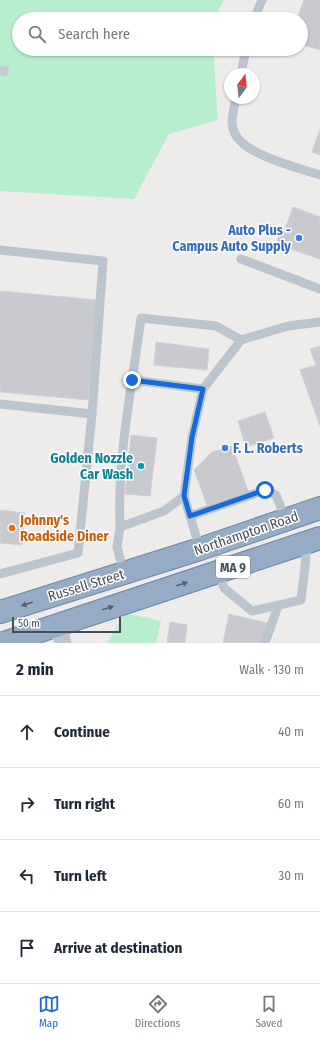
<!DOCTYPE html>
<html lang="en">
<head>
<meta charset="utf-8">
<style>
	:root { --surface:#fff; --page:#f2f2f3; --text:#1f2937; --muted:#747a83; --line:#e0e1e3; --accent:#1769dc }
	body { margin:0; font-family:"Fira Sans Condensed",sans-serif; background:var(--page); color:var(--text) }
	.compass { position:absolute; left:224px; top:68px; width:36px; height:36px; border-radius:50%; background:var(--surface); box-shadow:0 1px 3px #0004; rotate:15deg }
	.scale { position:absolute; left:12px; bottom:10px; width:109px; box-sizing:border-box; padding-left:4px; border:2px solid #444e59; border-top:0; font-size:11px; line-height:14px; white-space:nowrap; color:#444e59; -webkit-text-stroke:3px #fff; paint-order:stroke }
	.stop { position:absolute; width:12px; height:12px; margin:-9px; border:3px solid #1769dc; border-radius:50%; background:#fff }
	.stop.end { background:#1769dc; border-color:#fff; box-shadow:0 1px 4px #0008 }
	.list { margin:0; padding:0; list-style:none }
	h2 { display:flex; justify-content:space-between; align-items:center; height:52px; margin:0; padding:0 16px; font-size:17px }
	h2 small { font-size:13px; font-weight:400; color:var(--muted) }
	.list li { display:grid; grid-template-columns:26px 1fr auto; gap:12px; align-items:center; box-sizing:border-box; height:72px; padding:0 16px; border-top:1px solid var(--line) }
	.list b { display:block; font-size:15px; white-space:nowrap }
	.list em { font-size:13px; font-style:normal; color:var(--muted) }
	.icon { flex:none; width:22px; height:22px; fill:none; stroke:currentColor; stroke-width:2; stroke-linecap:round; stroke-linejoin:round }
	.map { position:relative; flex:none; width:320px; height:643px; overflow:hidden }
	.search { position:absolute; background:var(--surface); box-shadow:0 1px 3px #0004; left:12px; right:12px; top:12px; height:44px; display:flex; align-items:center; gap:10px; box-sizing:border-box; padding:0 14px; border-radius:22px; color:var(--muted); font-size:15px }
	.sheet { height:340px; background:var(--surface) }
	nav { display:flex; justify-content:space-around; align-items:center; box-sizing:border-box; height:56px; border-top:1px solid var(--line); background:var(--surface); font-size:11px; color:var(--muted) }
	nav a { display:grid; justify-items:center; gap:2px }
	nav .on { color:var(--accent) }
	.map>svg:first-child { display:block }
	.green { fill:#b7eece }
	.building { fill:#c8cad0; stroke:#cfd1d7 }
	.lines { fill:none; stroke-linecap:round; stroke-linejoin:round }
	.trunk-casing { stroke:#6d88a7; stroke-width:24 }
	.service { stroke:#bcc5ce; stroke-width:9 }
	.minor { stroke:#bcc5ce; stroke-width:17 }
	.trunk { stroke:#96acc4; stroke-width:22 }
	.oneway { fill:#54616e }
	.route { stroke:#1769dc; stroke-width:5 }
	.shop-dot { fill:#3f7fe0; stroke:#fff; stroke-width:1.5 }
	.culture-dot { fill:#0f9aa8; stroke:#fff; stroke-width:1.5 }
	.food-dot { fill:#e8710a; stroke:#fff; stroke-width:1.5 }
	.labels { text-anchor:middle; stroke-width:3; stroke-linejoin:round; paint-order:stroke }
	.shield { fill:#fff; stroke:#7c838b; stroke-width:1 }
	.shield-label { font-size:13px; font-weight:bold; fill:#444e59 }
	.shop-label { font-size:14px; font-weight:bold; fill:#366cbe; stroke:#fff; text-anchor:end }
	.culture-label { font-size:14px; font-weight:bold; fill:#0d838f; stroke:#fff; text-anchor:end }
	.food-label { font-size:14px; font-weight:bold; fill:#c56008; stroke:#fff; text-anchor:start }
	.street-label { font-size:14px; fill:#444e59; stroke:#fff }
</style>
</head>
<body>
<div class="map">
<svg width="320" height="643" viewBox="0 0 320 643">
	<rect width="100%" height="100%" fill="#eeebeb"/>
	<!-- green -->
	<g class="green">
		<polygon points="0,0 224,0 214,19 19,19 19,49 213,49 218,120 169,134 134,199 0,191"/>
		<polygon points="125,613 161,621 156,643 107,643"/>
	</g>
	<!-- building -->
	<g class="building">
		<polygon points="304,0 320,0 320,50 301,44 301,19 297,19"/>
		<polygon points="0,66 9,67 7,76 0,75"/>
		<polygon points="320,129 320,155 312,152"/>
		<polygon points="293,207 320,217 320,259 276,244 281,231 284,232"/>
		<polygon points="0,291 97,300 88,400 0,392"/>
		<polygon points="156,342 209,349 207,370 154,365"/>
		<polygon points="320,346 320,426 300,370 316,365 310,349"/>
		<polygon points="265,412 274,438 246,447 238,421"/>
		<polygon points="131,435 157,438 150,496 125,494"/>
		<polygon points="232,446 248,491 207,505 194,470 212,452"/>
		<polygon points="0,510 25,513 22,545 0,543"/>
		<polygon points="229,614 267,623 262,643 223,643"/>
		<polygon points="170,622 187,625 185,643 167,643"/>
	</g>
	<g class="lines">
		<defs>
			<g id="trunk">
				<polyline points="0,612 200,549 320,508"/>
				<polyline points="4,643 320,538"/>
			</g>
		</defs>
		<!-- trunk casing -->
		<use href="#trunk" class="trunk-casing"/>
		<!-- service -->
		<g class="service">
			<polyline points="254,19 262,0"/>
			<polyline points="241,74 246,49"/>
			<path d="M236,98C234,110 229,123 235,134C245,155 299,168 320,175"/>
			<polyline points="0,250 103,261 92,414 78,553 0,574"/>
			<polyline points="241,259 320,289"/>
			<polyline points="133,380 203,389"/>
			<polyline points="0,404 92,414"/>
			<polyline points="190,516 265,490 276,495 286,520"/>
			<path d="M120,527C117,457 132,387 141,318L216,326L241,340"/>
			<polyline points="200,549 184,496 192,437 203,389 241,340 288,326 320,322"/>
			<polyline points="218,572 224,588 252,611 301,600 305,567 307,543"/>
			<polyline points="124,573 117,547 120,527 164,511 184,496"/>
			<polyline points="265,643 278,606"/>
		</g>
		<!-- minor -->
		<polyline class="minor" points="58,625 63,643"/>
		<!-- trunk -->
		<use href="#trunk" class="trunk"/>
	</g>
	<!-- one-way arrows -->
	<defs><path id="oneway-solid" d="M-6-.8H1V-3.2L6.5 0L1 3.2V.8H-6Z"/></defs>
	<g class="oneway">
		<use href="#oneway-solid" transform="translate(182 584) rotate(-18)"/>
		<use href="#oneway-solid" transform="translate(27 604) rotate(163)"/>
		<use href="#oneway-solid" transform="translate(108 608) rotate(-18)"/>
	</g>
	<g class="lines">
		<!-- route -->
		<polyline class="route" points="132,380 203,389 192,437 184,496 190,516 265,490"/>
	</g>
	<!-- markers -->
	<g class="shop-dot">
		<circle cx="299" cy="238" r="4"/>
		<circle cx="225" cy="448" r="4"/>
	</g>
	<circle class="culture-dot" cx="141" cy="466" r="4"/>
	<circle class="food-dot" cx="12" cy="528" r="4"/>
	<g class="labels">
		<!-- shield labels -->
		<rect class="shield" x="216" y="556" width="34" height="22" rx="3"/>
		<g class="shield-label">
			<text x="233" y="572">MA 9</text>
		</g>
		<!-- shop labels -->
		<g class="shop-label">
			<text x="291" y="235">Auto Plus -<tspan x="291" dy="16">Campus Auto Supply</tspan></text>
			<text x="233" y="453" text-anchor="start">F. L. Roberts</text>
		</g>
		<!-- culture labels -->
		<g class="culture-label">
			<text x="133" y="463">Golden Nozzle<tspan x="133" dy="16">Car Wash</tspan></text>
		</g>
		<!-- food labels -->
		<g class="food-label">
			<text x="20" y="525">Johnny's<tspan x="20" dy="16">Roadside Diner</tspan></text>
		</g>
		<!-- street labels -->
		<g class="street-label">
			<text transform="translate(246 533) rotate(-19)" y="5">Northampton Road</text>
			<text transform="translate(86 585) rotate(-17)" y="5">Russell Street</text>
		</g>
	</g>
</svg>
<svg class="compass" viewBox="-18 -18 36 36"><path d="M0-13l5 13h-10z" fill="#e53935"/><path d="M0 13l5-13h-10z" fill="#747a83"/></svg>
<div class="scale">50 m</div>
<div class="stop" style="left:265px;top:490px"></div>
<div class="stop end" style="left:132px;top:380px"></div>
<div class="search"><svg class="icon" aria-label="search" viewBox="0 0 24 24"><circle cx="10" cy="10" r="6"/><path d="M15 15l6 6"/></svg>Search here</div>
</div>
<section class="sheet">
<h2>2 min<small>Walk · 130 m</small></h2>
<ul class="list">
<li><svg class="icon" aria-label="ahead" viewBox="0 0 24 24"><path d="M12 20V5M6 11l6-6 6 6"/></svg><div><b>Continue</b></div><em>40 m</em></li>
<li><svg class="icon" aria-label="right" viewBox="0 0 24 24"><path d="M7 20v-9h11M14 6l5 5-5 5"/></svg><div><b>Turn right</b></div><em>60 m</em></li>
<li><svg class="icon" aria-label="left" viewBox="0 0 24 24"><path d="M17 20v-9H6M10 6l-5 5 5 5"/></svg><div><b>Turn left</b></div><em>30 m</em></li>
<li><svg class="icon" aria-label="arrive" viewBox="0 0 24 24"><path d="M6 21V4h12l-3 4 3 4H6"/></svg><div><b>Arrive at destination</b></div></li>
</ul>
</section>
<nav>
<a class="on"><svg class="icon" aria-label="map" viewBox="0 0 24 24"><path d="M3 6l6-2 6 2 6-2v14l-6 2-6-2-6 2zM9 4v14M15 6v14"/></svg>Map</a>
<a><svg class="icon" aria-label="directions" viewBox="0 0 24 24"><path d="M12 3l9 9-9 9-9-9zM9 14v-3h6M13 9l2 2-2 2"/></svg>Directions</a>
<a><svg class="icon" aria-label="saved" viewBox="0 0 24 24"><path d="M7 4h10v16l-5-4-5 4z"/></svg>Saved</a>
</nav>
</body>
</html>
